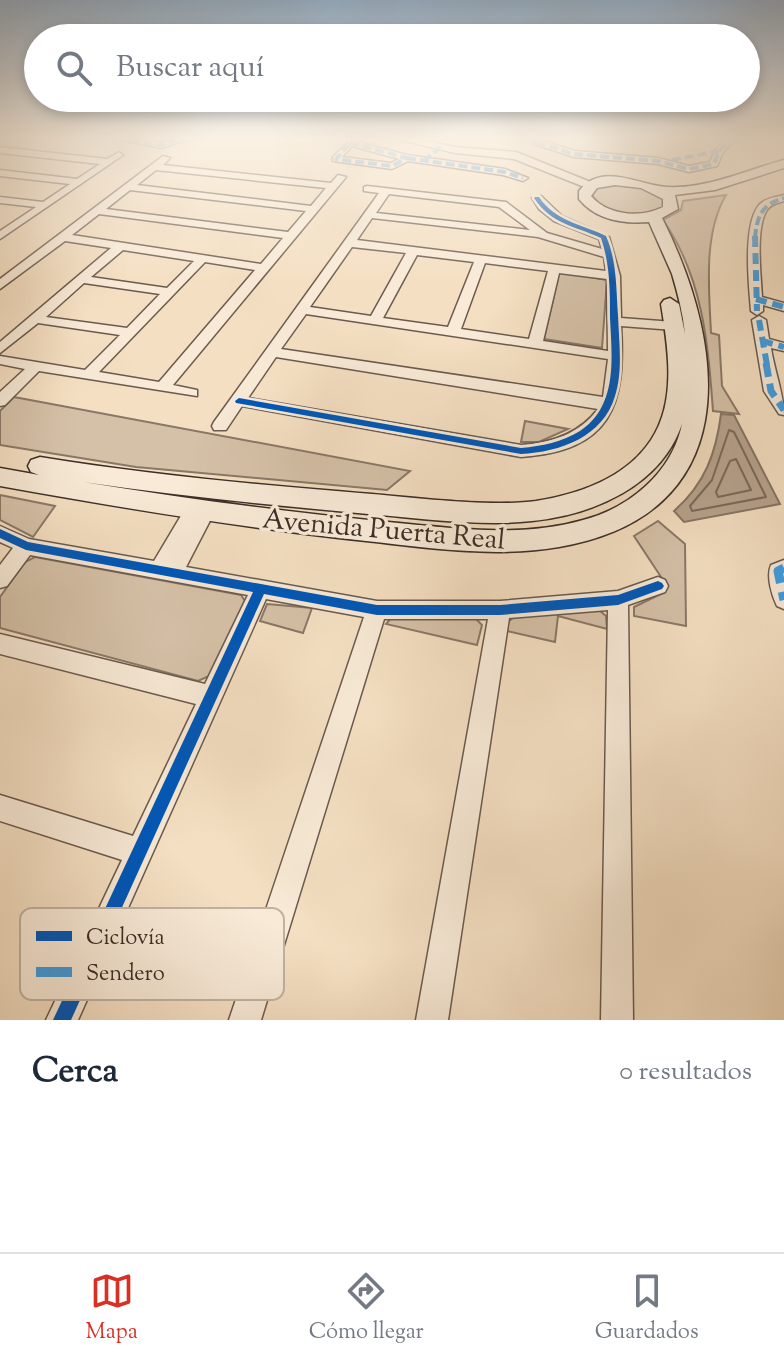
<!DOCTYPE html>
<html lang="es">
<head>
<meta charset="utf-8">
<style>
	:root { --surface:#fff; --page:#f6f6f7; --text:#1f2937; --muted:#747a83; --line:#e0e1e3; --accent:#d93025 }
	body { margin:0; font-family:"Sorts Mill Goudy",serif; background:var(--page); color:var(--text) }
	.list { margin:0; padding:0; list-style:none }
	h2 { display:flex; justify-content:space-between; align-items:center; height:104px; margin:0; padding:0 32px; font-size:34px }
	h2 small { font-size:26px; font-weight:400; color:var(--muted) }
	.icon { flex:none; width:44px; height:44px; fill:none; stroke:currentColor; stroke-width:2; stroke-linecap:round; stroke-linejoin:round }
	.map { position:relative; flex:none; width:784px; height:1020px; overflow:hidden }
	.search { position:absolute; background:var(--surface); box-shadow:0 4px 12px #0003; left:24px; right:24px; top:24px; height:88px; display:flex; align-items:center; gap:20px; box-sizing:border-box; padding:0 28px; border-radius:44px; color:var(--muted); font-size:30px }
	.sheet { height:232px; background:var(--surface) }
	nav { display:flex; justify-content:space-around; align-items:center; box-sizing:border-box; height:112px; border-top:2px solid var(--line); background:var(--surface); font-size:22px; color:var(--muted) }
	nav a { display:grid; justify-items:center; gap:4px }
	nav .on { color:var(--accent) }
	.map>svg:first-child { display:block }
	.green { fill:#d5c1a8; stroke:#897868; stroke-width:2 }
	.water { fill:#b6a38e; stroke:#867465; stroke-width:2 }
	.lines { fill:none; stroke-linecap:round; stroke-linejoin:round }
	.shore { stroke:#7a685b; stroke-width:2 }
	.minor-casing { stroke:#6b5a4e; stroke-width:3 }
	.tertiary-casing { stroke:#6b5a4e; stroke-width:3 }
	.secondary-casing { stroke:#3d2e28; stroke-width:3 }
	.minor { fill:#f8ead7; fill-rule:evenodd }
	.tertiary { fill:#f8ead7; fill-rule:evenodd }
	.secondary { fill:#f8ead7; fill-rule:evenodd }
	.quiet-far3 { stroke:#3f9de0; stroke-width:4; stroke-dasharray:9 4; stroke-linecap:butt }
	.quiet-far2 { stroke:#3f9de0; stroke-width:6; stroke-dasharray:11 6; stroke-linecap:butt }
	.quiet-far1 { stroke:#3f9de0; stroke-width:7; stroke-dasharray:14 7; stroke-linecap:butt }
	.quiet { stroke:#3f9de0; stroke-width:9; stroke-dasharray:19 9; stroke-linecap:butt }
	.cycleway-casing { stroke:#f8ead7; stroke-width:5 }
	.cycleway { fill:#0057b8; fill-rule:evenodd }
	.labels { text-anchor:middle; stroke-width:7; stroke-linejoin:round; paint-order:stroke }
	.street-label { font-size:28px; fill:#3d2e28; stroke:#f8ead7 }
	.key { fill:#f8ead7; stroke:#c0b2a2; stroke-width:2 }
	.key-label { font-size:22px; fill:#3d2e28 }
</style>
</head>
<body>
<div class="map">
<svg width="784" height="1020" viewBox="0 0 784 1020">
	<rect width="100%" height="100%" fill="#f4dfc2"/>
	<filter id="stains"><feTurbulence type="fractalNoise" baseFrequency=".0025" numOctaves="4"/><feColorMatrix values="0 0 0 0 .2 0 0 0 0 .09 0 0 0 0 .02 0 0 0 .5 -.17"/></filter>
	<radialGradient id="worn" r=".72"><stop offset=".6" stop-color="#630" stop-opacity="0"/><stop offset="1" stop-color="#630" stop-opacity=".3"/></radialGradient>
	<!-- green -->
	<g class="green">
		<path d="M610,184L645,187L665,200V205C647,220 602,217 592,194L595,189Z"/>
		<path d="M726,195C703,234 709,289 711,333L719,335L722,386L739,414L713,411C708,344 703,277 663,220L681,210L683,201Z"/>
		<polygon points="562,272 607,280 602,348 544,339 559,274"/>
		<polygon points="14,397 410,471 387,490 136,467 0,445 0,411"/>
		<polygon points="525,421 568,429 539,442 521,442"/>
		<polygon points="0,495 55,506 33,537 0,520"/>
		<polygon points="658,521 685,544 686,626 634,616 634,607 663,593 667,586 634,536"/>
		<polygon points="35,557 241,595 245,601 209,676 198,681 0,628 0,597 25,562"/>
		<polygon points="267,604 312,608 303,633 260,621"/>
		<polygon points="599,610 606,616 607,629 558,616 555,642 507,631 508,622 514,617"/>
		<polygon points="392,617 476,619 482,625 477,645 386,624"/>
	</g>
	<!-- water -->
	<path class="water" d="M721,414L734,415L780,504L684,522L674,511C705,484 716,453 721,414Z"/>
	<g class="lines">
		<!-- shore -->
		<g class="shore">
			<polygon points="729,430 734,432 766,497 692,511 690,506 712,480"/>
			<polygon points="736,459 751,490 718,497 716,492 730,461"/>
		</g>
		<defs>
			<g id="minor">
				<polygon points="114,139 162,142 189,139 162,148"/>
				<polygon points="537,139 575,151 658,158 689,166 710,162 716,149 727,139 736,139 723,152 717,166 689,172 658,164 574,157 534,144"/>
				<path d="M350,140L407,155L505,169L528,178L523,181L503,175L408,161L392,169L333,161V157ZM352,146L399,159L391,163L342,157Z"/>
				<polygon points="0,147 107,159 119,152 123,155 0,239 0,231 36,207 0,203 0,197 43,202 70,184 0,176 0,170 77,179 100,164 0,153"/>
				<path d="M163,156L170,158L163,165L331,183L338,175L346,177L173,385L197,390V396L39,371L5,405L0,406V392L25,369L0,364V356L85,370L120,335L38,323L0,353V342L111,248L65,241L0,289V279ZM156,170L326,188L311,206L137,185ZM130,190L306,211L288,232L106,209ZM99,214L283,238L261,264L72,235ZM123,250L194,261L167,288L91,277ZM205,262L255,270L159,382L99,372ZM84,283L160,294L127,328L46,317Z"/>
				<path d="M367,186L506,202L547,233L602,249L599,239L554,221L539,209L532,198L541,196L562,216L609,237L620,276L621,318L674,322L681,326L674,330L621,326C626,406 611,451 521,457L242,406L226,430H214L212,426L214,422L379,193L364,191V187ZM389,194L499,207L530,230L376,213ZM372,218L538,237L604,257L606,271L357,240ZM352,247L406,253L371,316L310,307ZM417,255L474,262L448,327L383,318ZM485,263L548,271L529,339L461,329ZM559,273L607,279L608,351L543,341ZM306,314L608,359L603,397L281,349ZM276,357L598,409C579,434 552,443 521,445L248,398Z"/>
				<path d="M784,195V201C778,203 771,204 767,210C755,228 761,276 762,297L784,303V311L763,305V311L757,315L751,311C749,286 742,223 760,204C766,198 776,197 784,195Z"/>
				<path d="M759,316L766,320L769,339L784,343V351L771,348C774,369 784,395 784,415L779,414L764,391L752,320Z"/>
				<polygon points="194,502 212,506 215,511 186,567 377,601 500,601 618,591 658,577 665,580 668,586 665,592 628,605 633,1020 601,1020 608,610 509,618 448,1020 416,1020 488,619 384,619 261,1020 229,1020 364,617 266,599 78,1020 46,1020 122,860 0,821 0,795 133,836 196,704 0,654 0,634 205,684 248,595 30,555 7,586 0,588 0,565 13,548 0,542 0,526 29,539 154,561 188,504"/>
				<path d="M784,560V609L777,606C772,596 766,576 771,565Z"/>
			</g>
			<polygon id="tertiary" points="397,139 418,139 455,147 516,152 598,185 587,188 514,159 455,153"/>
			<path id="secondary" d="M784,160V168L715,190L675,195L678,209L662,218C729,351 744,515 559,547C495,558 430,548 366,541C243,528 122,508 0,486V468L39,475L31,472L28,466L31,460L40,457C150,475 261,485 372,494C419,498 491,507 536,501C579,494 626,478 651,440C677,401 668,348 661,304L664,300L670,298L679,304L685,334C683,314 678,294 672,274L649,222C623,224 596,220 579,199V191C602,161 640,186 667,187C707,189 746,170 784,160ZM615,185L641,188L663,199V207C641,218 608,216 591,196L597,188ZM682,424C672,473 629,508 583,520C517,539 445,527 378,521C279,511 181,498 83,482C177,496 272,505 368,514C419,518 481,527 532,521C593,515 661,486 682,424Z"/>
		</defs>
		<!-- minor casing -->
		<use href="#minor" class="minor-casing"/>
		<!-- tertiary casing -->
		<use href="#tertiary" class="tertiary-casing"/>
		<!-- secondary casing -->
		<use href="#secondary" class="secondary-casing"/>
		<!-- minor -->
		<use href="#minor" class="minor"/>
		<!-- tertiary -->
		<use href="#tertiary" class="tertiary"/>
		<!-- secondary -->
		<use href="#secondary" class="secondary"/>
		<!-- quiet-far3 -->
		<g class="quiet-far3">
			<polyline points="118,139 162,145 185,139"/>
			<polyline points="537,142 574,154 658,161 689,169 714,164 719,151 732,139"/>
			<polygon points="350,143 407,158 392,166 336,159"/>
			<polyline points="407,158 505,172 523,178"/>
			<polyline points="672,160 719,151"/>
			<polyline points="424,161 440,147"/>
			<path d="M755,238C757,216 762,204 784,198"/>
		</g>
		<!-- quiet-far2 -->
		<g class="quiet-far2">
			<polyline points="755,236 757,311"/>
			<polyline points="756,299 784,307"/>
			<polyline points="759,320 767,365"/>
			<polyline points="762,341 784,347"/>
		</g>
		<!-- quiet-far1 -->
		<polyline class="quiet-far1" points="766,363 771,391 784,410"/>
		<!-- quiet -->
		<polyline class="quiet" points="784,568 778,571 784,600"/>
		<defs>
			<g id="cycleway">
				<path d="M535,197H539C555,221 581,224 606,236C617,261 616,288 618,315C619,342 623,371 615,396C603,437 560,452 521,454L236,403L235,401L239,398L521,448C542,446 562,442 580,431C618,406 612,358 610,318C610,291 610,264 601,238C575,226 551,224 534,198Z"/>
				<polygon points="0,529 28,542 377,605 500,605 618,595 658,581 662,583 664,586 662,589 618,605 500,615 377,615 264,594 71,1020 53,1020 253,592 26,550 0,538"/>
			</g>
		</defs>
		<!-- cycleway casing -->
		<use href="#cycleway" class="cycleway-casing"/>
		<!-- cycleway -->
		<use href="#cycleway" class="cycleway"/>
	</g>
	<!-- sky -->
	<linearGradient id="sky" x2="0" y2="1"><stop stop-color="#94adc4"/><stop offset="0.49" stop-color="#faf1e4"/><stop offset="1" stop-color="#faf1e4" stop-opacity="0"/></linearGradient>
	<rect width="784" height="282" fill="url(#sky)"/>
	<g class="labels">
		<!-- street labels -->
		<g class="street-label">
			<text transform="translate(384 528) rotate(5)" y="10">Avenida Puerta Real</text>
		</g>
	</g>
	<!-- legend -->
	<rect x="20" y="908" width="264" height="92" rx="12" class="key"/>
	<rect x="36" y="931" width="36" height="10" fill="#0057b8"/>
	<rect x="36" y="967" width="36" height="10" fill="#3f9de0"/>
	<g class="key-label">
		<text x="86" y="944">Ciclovía</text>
		<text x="86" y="980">Sendero</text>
	</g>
	<rect width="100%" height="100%" filter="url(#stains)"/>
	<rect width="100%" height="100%" fill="url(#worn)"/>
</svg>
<div class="search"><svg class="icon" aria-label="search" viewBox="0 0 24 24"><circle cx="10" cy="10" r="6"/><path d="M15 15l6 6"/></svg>Buscar aquí</div>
</div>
<section class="sheet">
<h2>Cerca<small>0 resultados</small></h2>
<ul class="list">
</ul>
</section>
<nav>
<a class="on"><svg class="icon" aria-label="map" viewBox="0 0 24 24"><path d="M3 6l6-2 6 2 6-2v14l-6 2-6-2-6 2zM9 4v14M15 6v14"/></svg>Mapa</a>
<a><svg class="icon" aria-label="directions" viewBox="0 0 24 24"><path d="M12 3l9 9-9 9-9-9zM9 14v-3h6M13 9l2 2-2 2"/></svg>Cómo llegar</a>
<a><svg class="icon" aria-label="saved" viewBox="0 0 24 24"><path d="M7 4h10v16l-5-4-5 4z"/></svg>Guardados</a>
</nav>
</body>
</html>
